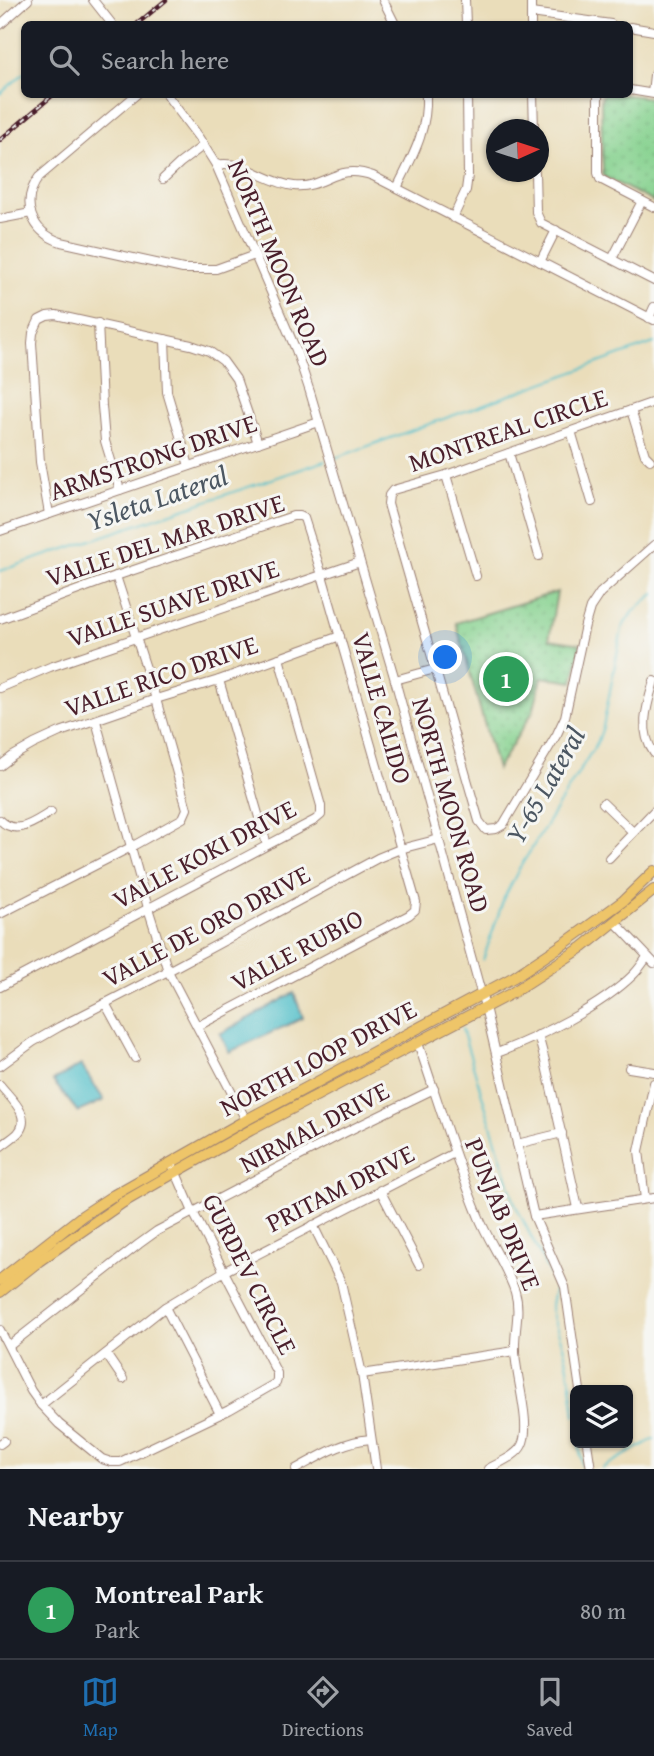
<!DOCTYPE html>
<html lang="en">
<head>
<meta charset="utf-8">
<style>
	:root { --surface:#171b24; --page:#242831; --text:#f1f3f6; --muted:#9ea1a6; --line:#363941; --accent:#1f6fb2 }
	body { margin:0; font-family:"Gentium Book Plus",serif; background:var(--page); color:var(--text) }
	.controls { position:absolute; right:21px; bottom:21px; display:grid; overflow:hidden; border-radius:10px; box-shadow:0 2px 5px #0004 }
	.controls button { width:63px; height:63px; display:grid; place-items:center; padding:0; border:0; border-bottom:2px solid var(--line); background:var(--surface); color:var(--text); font:35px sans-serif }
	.compass { position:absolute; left:486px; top:119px; width:63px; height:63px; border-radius:50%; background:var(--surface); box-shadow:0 2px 5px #0004; rotate:87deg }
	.you { position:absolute; left:446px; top:658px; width:24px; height:24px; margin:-18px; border:5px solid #fff; border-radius:50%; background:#1a73e8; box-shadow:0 0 0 10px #1a73e833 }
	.badge { display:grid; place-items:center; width:46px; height:46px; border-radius:50%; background:var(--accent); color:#fff; font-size:23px; font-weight:700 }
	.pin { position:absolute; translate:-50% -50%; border:4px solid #fff; box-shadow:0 2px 7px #0006 }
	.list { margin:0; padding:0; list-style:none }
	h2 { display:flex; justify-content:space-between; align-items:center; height:91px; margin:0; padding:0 28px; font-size:30px }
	h2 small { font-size:23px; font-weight:400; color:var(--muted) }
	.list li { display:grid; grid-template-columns:46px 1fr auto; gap:21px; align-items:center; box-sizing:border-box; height:98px; padding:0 28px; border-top:2px solid var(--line) }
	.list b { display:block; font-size:26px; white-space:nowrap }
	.list p { margin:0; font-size:23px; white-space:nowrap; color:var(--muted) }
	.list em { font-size:23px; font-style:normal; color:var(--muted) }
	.icon { flex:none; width:38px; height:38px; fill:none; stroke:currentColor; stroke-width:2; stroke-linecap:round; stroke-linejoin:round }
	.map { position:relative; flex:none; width:654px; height:1469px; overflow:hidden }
	.search { position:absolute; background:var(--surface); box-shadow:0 2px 5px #0004; left:21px; right:21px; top:21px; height:77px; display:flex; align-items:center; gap:18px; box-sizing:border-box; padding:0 24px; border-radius:10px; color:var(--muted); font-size:26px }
	.sheet { height:189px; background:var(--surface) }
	nav { display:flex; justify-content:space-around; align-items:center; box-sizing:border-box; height:98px; border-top:2px solid var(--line); background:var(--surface); font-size:19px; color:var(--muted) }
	nav a { display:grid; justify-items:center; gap:4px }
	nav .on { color:var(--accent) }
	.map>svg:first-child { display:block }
	.park { fill:url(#park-dots); stroke:#68785d; stroke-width:2 }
	.water { fill:#51bfc9; stroke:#4e6f7a; stroke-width:2 }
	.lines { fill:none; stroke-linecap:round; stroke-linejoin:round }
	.stream { stroke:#51bfc9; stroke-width:2 }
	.minor-casing { stroke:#9a7e72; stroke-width:10 }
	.major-casing { stroke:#9a7e72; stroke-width:12 }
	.minor { stroke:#fff; stroke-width:8 }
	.major { stroke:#eec569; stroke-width:10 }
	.rail-casing { stroke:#4a1f2b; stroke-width:4.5 }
	.rail { stroke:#f6f6f2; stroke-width:2; stroke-dasharray:5; stroke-linecap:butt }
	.labels { text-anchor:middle; stroke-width:6; stroke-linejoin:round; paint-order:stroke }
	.street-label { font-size:26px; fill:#4a1f2b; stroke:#f6f6f2 }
	.water-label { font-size:28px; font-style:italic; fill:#4c5762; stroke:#f6f6f2 }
</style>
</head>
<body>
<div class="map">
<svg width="654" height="1469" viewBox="0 0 654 1469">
	<defs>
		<pattern id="park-dots" width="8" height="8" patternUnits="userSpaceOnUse" patternTransform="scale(1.75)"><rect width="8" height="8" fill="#86d28f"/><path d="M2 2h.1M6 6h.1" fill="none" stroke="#75b47c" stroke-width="1.8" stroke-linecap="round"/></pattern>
	</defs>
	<rect width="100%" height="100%" fill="#f6f6f2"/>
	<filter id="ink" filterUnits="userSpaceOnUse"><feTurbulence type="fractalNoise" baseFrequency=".0143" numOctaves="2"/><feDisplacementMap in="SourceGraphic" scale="14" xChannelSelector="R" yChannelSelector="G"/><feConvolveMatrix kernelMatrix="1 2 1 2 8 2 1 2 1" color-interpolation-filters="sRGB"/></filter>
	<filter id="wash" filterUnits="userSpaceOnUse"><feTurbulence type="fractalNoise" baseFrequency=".00686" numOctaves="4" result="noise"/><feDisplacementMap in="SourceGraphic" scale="28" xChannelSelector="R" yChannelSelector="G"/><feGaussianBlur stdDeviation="1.57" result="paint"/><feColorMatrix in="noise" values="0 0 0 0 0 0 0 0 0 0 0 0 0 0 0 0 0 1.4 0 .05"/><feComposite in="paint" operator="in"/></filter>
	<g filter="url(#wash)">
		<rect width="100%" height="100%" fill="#eaddba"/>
		<!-- park -->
		<g class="park">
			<polygon points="603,94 625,95 654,98 654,202 605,177 603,174 601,100"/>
			<polygon points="557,592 549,639 581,644 573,682 542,677 533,711 497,769 456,623"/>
		</g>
		<!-- water -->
		<g class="water">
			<polygon points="294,993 303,1018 229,1052 220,1034"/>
			<polygon points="81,1065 104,1100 78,1112 53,1081"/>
		</g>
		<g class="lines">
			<!-- stream -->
			<g class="stream">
				<polyline points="81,24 89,18"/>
				<polyline points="0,94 24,73"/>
				<polyline points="335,458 654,343"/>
				<polyline points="0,571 325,461"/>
				<path d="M483,960L504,898L519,869L598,741L603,727L622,629C629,613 641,605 654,594"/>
				<path d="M462,1029L515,1204L555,1285C555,1293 551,1299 551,1307C552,1321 561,1336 564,1350C570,1371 572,1394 575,1416"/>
				<polyline points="579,1443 582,1467"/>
				<polyline points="602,1468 654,1439"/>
			</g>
		</g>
	</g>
	<g filter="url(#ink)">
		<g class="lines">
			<defs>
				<g id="minor">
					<polyline points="93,0 112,24"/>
					<polyline points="383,0 395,24"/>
					<polyline points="465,0 466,24"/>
					<polyline points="531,0 531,24"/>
					<polyline points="531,13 611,24"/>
					<polyline points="0,25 28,0"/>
					<polyline points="630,27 654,31"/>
					<polyline points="630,90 654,94"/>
					<polyline points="652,93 654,75"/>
					<path d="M137,94L39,177C20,202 31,232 61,242L183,269H216L255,255"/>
					<polyline points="166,94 199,138 216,165 296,350 310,392 395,680 485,1007 534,1216 565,1287 580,1390"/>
					<polyline points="533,94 534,130"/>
					<polyline points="598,94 598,173 600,179 654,207"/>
					<path d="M216,165C243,159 267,183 294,186C326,189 336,162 373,176L654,320"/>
					<polyline points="535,172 536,212 541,223 654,281"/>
					<polyline points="163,179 180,163 204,145"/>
					<path d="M397,188C412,157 428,131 426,94"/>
					<polyline points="453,218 466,190 468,175 467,94"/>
					<polyline points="0,219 31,213"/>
					<polyline points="612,259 642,201"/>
					<polyline points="540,262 556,230"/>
					<polyline points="649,318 654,307"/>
					<polyline points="98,323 102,406 105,441 120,490"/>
					<polyline points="165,339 167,392 189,466"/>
					<polyline points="654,402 446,475 393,490 389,495 388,504 479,821 486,830 496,829 503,825 557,734 565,717 585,625 590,608 600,593 654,545"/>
					<polyline points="631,410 645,455 650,460"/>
					<polyline points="571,431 592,502"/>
					<polyline points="509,453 539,556"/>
					<polyline points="446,475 476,576"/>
					<polyline points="49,514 40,462 32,343 33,333 39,320 47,316 56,315 191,345 209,351 223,361 236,379 258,443"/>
					<polyline points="0,531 319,422"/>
					<polyline points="0,619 116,576 293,516 300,516 304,518 322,575 416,902 415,910 409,915 198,1026"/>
					<polyline points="219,680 267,845"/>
					<polyline points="395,680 435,669"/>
					<path d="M654,681C647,705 638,731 654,753"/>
					<polyline points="0,688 50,667 360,562"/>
					<polyline points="96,721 148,908 168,971 246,1120"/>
					<polyline points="0,766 13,756 34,744 60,732 156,699 219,680 340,636"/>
					<polyline points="603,803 633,832"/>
					<path d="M0,820C17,837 35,821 51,812"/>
					<polyline points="609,858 654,811"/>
					<polyline points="0,914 131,847 183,818 187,809 156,699 116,576"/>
					<polyline points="615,922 654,963"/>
					<polyline points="0,987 315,820 321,815 321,806 279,658"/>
					<polyline points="105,1003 135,1058"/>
					<polyline points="538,1035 545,1061 578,1208"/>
					<path d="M418,1043C438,1101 455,1159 478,1215C488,1241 507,1266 515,1292C521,1311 514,1331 515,1350C515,1375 532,1425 522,1445C517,1456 498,1463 488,1469"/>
					<path d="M497,1053C539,1037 601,1007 634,974C639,969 643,963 647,957"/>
					<polyline points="0,1066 33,1042 59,1027 168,971 378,858 400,849 439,839"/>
					<polyline points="629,1068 654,1072"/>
					<path d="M0,1085C10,1098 33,1116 18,1133C13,1138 6,1142 0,1147"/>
					<polyline points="517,1144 562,1133"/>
					<polyline points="380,1190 419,1265"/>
					<polyline points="645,1199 639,1151 654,1083"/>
					<polyline points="534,1216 654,1198"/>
					<polyline points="313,1225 341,1282 362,1374 376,1469"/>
					<polyline points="165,1307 220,1414"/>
					<polyline points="0,1330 31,1391 41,1405 59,1424 102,1459 111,1462 120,1462 229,1410 276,1383 277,1379 277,1373 193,1212 174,1168"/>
					<polyline points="9,1346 139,1244 157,1231 344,1133 434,1089"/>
					<polyline points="106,1354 123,1379"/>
					<polyline points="362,1374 515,1351"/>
					<polyline points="41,1405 165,1307 223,1272 454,1153"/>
					<polyline points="587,1443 591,1469"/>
					<polyline points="0,1444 4,1441"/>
					<path d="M296,1469C320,1456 343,1441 371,1439"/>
				</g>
				<g id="major">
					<polyline points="0,1280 82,1216 114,1195 246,1120 514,977 565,943 623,901 654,871"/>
					<polyline points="0,1292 39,1261 122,1203 160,1181 251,1130 512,993 583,947 654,890"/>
				</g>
			</defs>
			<!-- minor casing -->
			<use href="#minor" class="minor-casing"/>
			<!-- major casing -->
			<use href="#major" class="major-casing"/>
			<!-- minor -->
			<use href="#minor" class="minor"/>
			<!-- major -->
			<use href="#major" class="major"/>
			<defs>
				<g id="rail">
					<polyline points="137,24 166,0"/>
					<polyline points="0,140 54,94"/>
				</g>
			</defs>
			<!-- rail casing -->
			<use href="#rail" class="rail-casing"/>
			<!-- rail -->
			<use href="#rail" class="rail"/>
		</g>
	</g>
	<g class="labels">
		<!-- street labels -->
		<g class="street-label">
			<text transform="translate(279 263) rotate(67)" y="9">NORTH MOON ROAD</text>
			<text transform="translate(508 430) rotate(-19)" y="9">MONTREAL CIRCLE</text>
			<text transform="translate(153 457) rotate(-19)" y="9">ARMSTRONG DRIVE</text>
			<text transform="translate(165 540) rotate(-18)" y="9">VALLE DEL MAR DRIVE</text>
			<text transform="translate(173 603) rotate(-19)" y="9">VALLE SUAVE DRIVE</text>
			<text transform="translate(161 676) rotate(-19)" y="9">VALLE RICO DRIVE</text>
			<text transform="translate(382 708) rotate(74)" y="9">VALLE CALIDO</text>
			<text transform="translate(451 805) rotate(74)" y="9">NORTH MOON ROAD</text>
			<text transform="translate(204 854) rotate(-28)" y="9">VALLE KOKI DRIVE</text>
			<text transform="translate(206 926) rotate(-28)" y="9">VALLE DE ORO DRIVE</text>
			<text transform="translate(297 950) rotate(-28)" y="9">VALLE RUBIO</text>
			<text transform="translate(318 1058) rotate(-28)" y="9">NORTH LOOP DRIVE</text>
			<text transform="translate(314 1127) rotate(-28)" y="9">NIRMAL DRIVE</text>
			<text transform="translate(340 1188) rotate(-27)" y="9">PRITAM DRIVE</text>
			<text transform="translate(503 1214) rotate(68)" y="9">PUNJAB DRIVE</text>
			<text transform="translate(250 1274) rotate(63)" y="9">GURDEV CIRCLE</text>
		</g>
		<!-- water labels -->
		<g class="water-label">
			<text transform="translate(157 498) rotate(-19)" y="10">Ysleta Lateral</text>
			<text transform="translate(545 785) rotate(-60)" y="10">Y-65 Lateral</text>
		</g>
	</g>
</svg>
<div class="controls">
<button><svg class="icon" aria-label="layers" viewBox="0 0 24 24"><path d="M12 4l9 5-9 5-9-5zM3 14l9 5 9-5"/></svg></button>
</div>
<svg class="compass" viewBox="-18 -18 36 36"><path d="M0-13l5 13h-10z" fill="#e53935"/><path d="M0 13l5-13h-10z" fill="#9ea1a6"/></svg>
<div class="you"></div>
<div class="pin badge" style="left:506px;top:679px;background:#2e9e5b">1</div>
<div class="search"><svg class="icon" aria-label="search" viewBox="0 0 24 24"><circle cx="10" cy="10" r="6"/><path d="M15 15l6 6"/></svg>Search here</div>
</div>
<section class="sheet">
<h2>Nearby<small></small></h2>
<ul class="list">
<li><span class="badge" style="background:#2e9e5b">1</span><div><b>Montreal Park</b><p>Park</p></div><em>80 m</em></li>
</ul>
</section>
<nav>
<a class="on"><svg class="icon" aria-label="map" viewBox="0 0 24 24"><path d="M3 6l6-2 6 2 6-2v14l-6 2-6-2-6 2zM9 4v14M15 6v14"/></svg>Map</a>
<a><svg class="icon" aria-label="directions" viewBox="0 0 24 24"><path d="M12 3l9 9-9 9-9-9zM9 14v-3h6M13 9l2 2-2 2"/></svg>Directions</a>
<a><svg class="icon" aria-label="saved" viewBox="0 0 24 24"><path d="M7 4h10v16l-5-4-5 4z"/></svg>Saved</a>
</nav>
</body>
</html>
